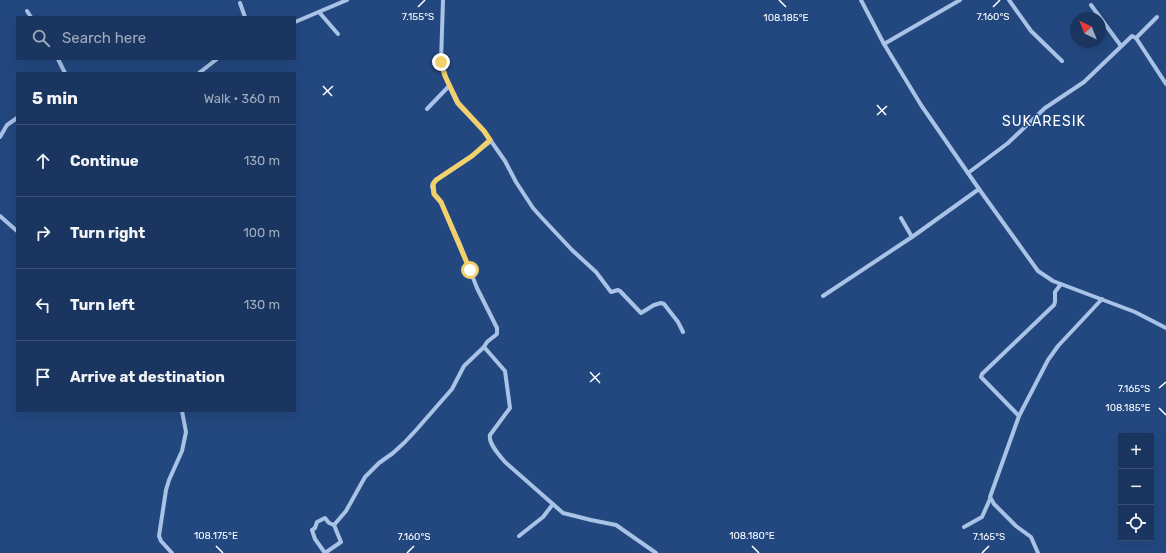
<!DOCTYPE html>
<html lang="en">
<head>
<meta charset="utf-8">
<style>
	:root { --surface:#1a3660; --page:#274169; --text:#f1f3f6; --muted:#9fabbd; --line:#385075 }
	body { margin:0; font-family:Rubik,sans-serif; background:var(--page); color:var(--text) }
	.controls { position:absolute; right:12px; bottom:12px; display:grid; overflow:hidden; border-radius:0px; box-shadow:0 4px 16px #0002 }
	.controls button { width:36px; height:36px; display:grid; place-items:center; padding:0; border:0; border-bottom:1px solid var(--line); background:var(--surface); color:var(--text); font:20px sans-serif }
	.compass { position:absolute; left:1070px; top:12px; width:36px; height:36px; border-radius:50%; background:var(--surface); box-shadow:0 4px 16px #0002; rotate:317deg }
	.stop { position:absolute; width:12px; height:12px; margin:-9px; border:3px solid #f2d06c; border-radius:50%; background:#fff }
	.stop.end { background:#f2d06c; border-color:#fff; box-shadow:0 1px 4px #0008 }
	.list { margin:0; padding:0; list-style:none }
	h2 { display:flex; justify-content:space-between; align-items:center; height:52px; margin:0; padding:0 16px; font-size:17px }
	h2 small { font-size:13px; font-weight:400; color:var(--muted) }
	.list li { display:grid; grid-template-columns:26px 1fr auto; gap:12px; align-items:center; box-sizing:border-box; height:72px; padding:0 16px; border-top:1px solid var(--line) }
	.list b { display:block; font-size:15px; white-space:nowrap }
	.list em { font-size:13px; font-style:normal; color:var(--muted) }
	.icon { flex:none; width:22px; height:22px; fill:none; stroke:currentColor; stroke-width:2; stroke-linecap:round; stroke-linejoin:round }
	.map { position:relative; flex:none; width:1166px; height:553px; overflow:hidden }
	.search { position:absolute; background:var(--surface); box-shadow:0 4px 16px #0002; left:16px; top:16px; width:280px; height:44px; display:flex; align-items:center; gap:10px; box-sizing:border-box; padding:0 14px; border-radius:0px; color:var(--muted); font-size:15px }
	.panel { position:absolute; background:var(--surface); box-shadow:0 4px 16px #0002; left:16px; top:72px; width:280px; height:340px; border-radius:0px }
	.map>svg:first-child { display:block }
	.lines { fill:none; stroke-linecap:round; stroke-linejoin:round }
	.minor { stroke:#a9c3e7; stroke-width:4 }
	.route { stroke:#f2d06c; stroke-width:5 }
	.ticks { fill:none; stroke:#fff; stroke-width:1.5 }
	.labels { text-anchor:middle; stroke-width:3; stroke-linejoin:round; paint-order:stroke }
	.quarter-label { font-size:14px; letter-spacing:1px; fill:#fff; stroke:#234880 }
	.ticks-label { font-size:10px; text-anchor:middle; fill:#fff; stroke:#234880; stroke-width:3; stroke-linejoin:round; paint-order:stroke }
</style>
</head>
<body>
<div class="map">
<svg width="1166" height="553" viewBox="0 0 1166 553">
	<rect width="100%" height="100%" fill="#234880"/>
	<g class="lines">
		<!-- minor -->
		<g class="minor">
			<polyline points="443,0 441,62 449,86 457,103 484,131 505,161 516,182 533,208 542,218 572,250 596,272 611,292 618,290 620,291 641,313 654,305 661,303 664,304 678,322 683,332"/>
			<polyline points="861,0 884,44 921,105 979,189 1038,271 1053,281 1135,312 1166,328"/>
			<polyline points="1009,0 1031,31 1062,61"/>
			<polyline points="240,3 245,17"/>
			<polyline points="1091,5 1121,46"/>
			<polyline points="27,11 31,17"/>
			<polyline points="319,12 338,34"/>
			<polyline points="295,22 347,0"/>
			<polyline points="1136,38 1157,17"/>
			<polyline points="884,44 960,0"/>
			<polyline points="58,59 65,73"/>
			<polyline points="199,73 217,59"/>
			<polyline points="427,109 449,86"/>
			<polyline points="0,137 7,125 17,118"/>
			<path d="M491,141L472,156L436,180L432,186L434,194L441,202L459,242L477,288L497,328V334L487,342L484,347L505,371L510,408L490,435C488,443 499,455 505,462L563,513L591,520L616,525L656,553"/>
			<polyline points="968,173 1008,143 1045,108 1084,82 1132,36 1136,38 1166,84"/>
			<polyline points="0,216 17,231"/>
			<polyline points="901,218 912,237"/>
			<polyline points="823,296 912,237 979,189"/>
			<polyline points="1019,416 981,377 982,374 1054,305 1055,302 1055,292 1061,284"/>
			<polyline points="964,527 982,517 990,499"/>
			<polyline points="519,536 543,517 553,504"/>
			<polyline points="172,553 161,541 159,536 166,490 169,480 182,451 186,432 182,411"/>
			<polyline points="325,553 341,542 334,525 346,511 365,477 379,463 393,453 405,442 417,429 452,389 464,366 484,347"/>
			<polyline points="325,553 315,539 312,530 315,528 317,522 325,518 329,523 334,525"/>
			<polyline points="1038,553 1031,537 1016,526 994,504 990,497 1019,416 1048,360 1058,346 1102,299"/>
		</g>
	</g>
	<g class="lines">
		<!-- route -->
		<polyline class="route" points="441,62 445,76 458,103 484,131 490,140 472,156 436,180 433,184 434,194 441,202 470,270"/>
	</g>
	<!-- ticks -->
	<path class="ticks" d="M779,0L786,7M418,7L425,0M993,7L1000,0M323,86L332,96M323,95L333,86M877,105L886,115M877,115L887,106M590,372L600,383M590,382L600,373M1159,388L1166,382M1159,408L1166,415M216,546L223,553M752,546L759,553M407,553L414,546M982,553L989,546"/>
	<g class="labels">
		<!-- quarter labels -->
		<g class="quarter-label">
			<text x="1044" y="126">SUKARESIK</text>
		</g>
	</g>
	<g class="ticks-label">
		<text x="418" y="20">7.155°S</text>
		<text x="993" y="20">7.160°S</text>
		<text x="786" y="21">108.185°E</text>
		<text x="1134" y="392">7.165°S</text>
		<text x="1128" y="411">108.185°E</text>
		<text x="216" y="539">108.175°E</text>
		<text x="752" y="539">108.180°E</text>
		<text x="414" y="540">7.160°S</text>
		<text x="989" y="540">7.165°S</text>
	</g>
</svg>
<div class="controls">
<button>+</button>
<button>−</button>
<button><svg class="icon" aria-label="locate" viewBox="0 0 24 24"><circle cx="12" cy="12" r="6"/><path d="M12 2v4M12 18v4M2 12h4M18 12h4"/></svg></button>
</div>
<svg class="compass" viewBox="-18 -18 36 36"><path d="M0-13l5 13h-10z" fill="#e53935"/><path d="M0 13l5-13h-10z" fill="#9fabbd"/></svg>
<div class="stop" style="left:470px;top:270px"></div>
<div class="stop end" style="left:441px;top:62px"></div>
<div class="search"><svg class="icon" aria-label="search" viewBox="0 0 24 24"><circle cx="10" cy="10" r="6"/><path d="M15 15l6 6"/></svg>Search here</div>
<section class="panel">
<h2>5 min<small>Walk · 360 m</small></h2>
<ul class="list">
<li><svg class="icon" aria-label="ahead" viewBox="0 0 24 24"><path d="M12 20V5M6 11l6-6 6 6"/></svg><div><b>Continue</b></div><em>130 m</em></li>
<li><svg class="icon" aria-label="right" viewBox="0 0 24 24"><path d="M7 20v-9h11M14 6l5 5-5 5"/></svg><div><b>Turn right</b></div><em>100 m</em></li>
<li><svg class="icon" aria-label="left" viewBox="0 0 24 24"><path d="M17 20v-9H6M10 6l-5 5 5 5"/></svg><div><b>Turn left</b></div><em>130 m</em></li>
<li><svg class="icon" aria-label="arrive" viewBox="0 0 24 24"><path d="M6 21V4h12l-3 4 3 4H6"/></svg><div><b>Arrive at destination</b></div></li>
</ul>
</section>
</div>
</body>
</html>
